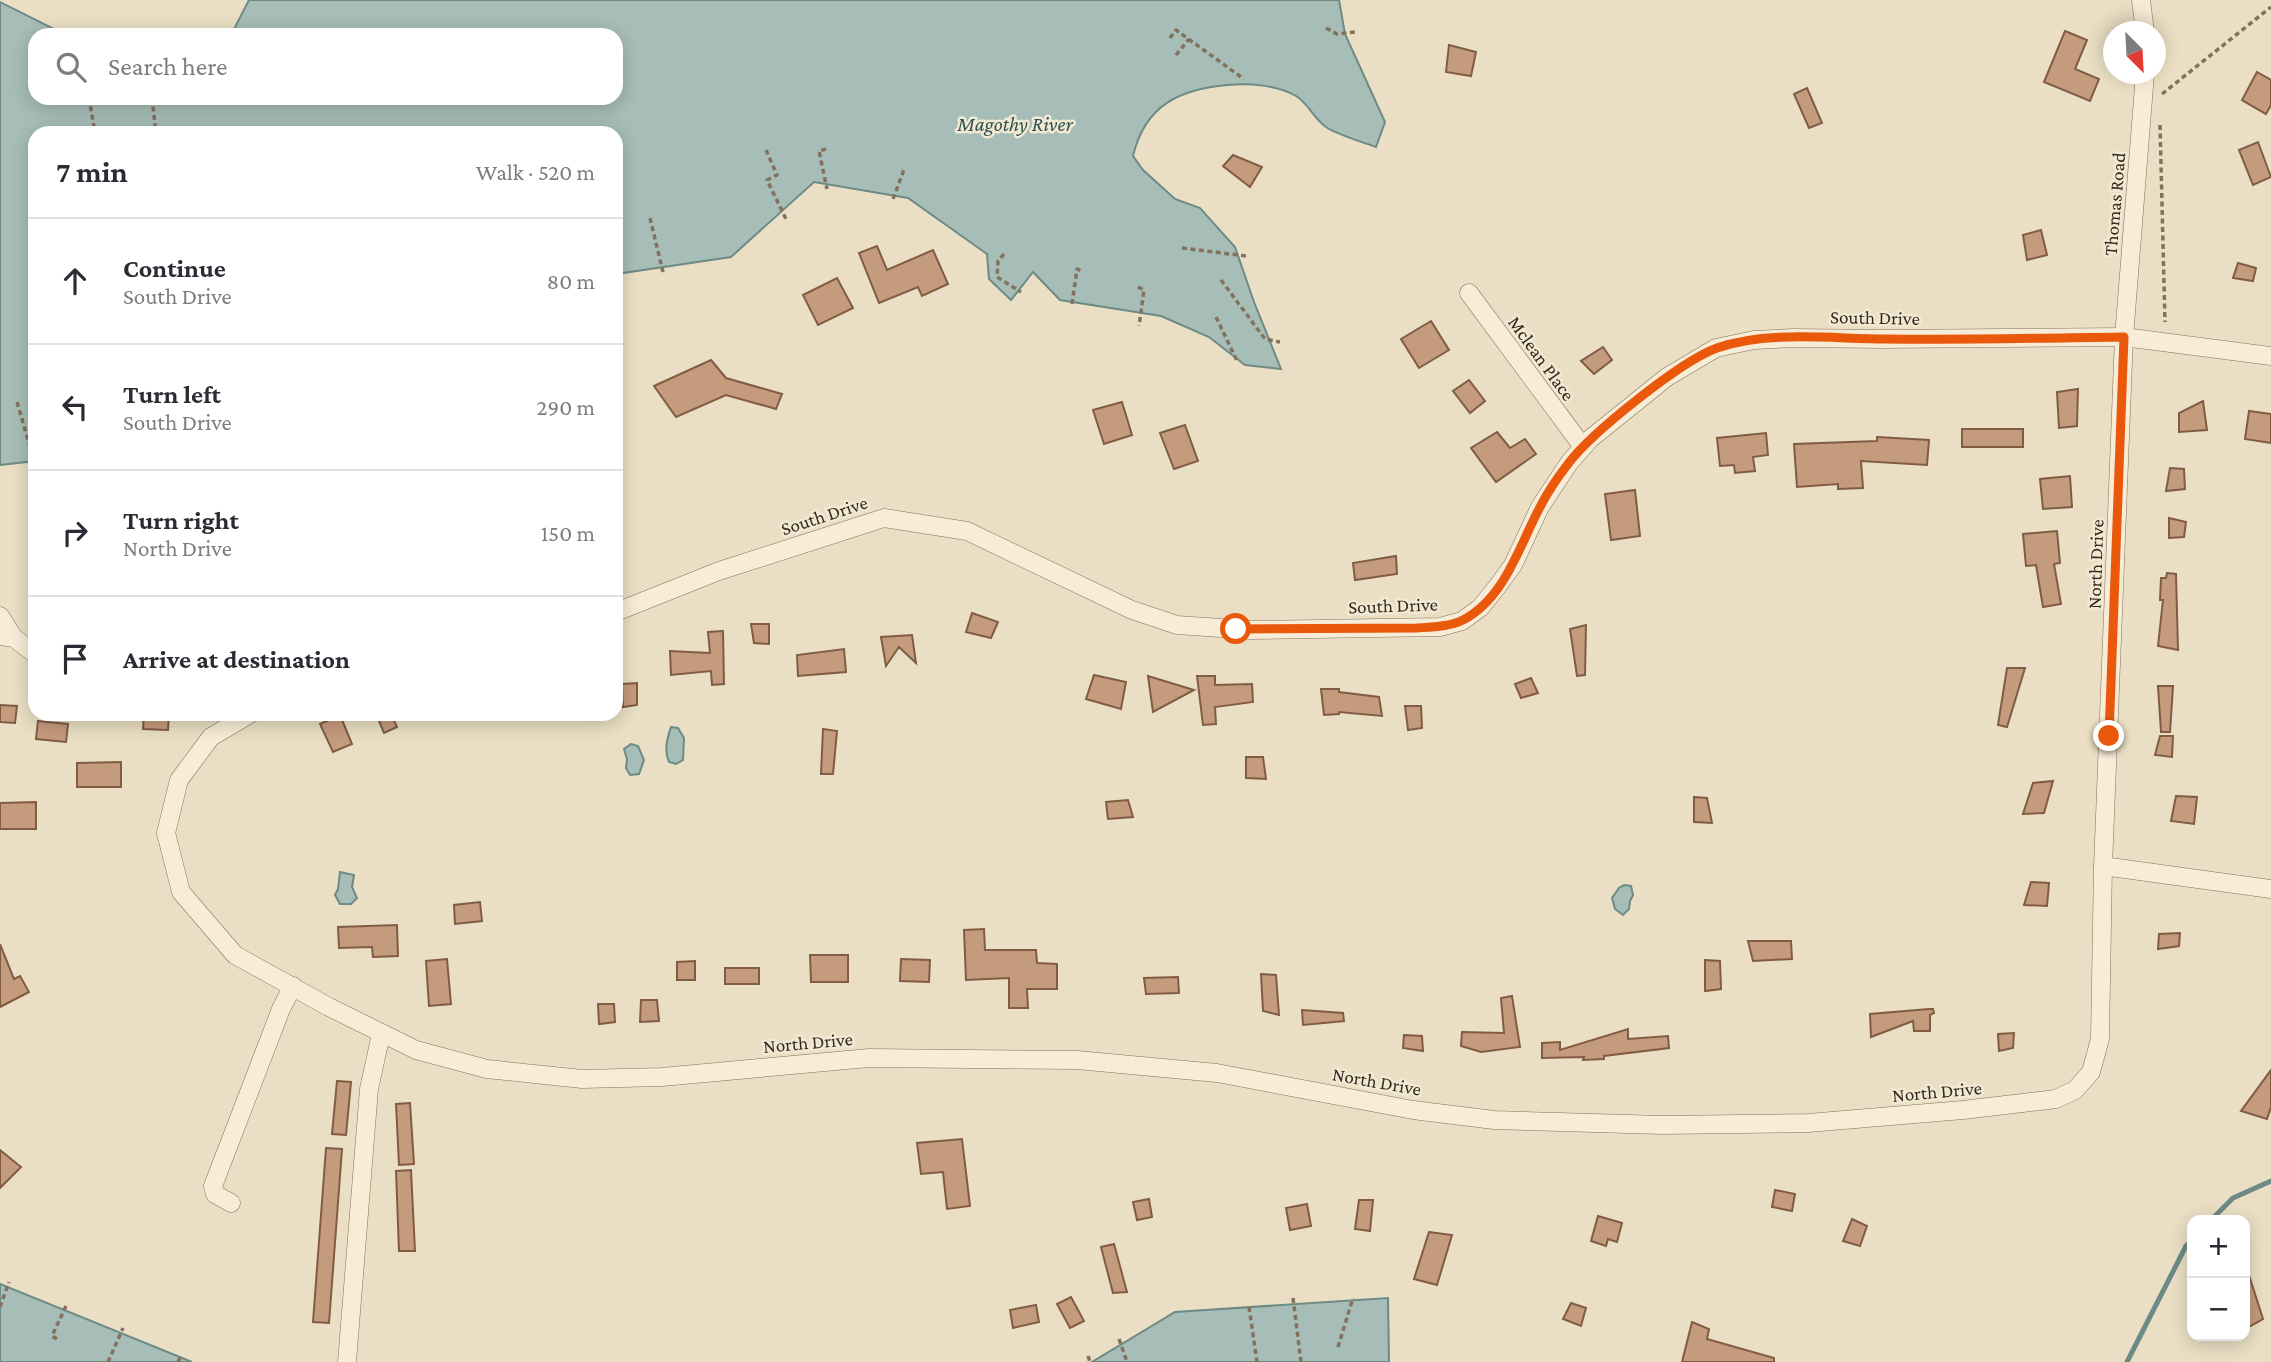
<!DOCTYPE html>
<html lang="en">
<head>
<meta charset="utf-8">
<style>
	:root { --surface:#fff; --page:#f2f2f3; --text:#2b2b33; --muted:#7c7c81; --line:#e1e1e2 }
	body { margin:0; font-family:"Crimson Pro",serif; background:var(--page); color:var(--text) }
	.controls { position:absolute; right:21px; bottom:21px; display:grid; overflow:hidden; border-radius:14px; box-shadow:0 4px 18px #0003 }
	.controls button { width:63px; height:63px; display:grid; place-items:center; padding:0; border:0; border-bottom:2px solid var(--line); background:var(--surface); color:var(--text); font:35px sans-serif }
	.compass { position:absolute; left:2103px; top:21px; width:63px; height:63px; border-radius:50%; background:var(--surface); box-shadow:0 4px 18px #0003; rotate:156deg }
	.stop { position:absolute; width:21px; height:21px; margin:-16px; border:5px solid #ea580c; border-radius:50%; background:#fff }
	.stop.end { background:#ea580c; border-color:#fff; box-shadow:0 2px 7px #0008 }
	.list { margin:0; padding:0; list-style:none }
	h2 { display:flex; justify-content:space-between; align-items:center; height:91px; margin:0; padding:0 28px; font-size:30px }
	h2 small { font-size:23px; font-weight:400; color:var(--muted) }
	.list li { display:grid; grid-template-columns:46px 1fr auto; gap:21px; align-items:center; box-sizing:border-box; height:126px; padding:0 28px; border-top:2px solid var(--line) }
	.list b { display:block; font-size:26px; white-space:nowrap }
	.list p { margin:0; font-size:23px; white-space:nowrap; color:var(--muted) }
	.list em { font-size:23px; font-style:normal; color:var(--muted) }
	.icon { flex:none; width:38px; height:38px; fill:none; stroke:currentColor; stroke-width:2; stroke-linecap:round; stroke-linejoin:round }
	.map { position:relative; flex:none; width:2271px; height:1362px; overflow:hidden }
	.search { position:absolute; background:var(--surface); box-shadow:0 4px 18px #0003; left:28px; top:28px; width:595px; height:77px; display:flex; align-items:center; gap:18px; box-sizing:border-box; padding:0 24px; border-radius:21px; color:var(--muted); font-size:26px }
	.panel { position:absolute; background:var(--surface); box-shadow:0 4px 18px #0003; left:28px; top:126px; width:595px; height:595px; border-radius:21px }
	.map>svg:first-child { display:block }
	.water { fill:#a6beb7; stroke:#6d8b84; stroke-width:2 }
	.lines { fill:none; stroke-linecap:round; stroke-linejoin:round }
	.stream { stroke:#6d8b84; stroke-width:5 }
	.building { fill:#c59b7d; stroke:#805c44; stroke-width:2 }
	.minor-casing { stroke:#83715c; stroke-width:19 }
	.path { stroke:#83715c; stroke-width:3.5; stroke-dasharray:5 3.5; stroke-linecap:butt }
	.minor { stroke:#f6ecd7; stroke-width:18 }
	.route { stroke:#ea580c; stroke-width:9 }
	.labels { text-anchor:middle; stroke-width:5; stroke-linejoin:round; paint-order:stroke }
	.street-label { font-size:19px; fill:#35291f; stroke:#f2e9d3 }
	.water-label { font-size:21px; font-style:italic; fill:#2f5351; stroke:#f2e9d3 }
</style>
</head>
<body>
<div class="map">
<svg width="2271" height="1362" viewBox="0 0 2271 1362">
	<rect width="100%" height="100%" fill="#eadfc4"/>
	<!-- water -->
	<g class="water">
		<path d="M249,0H1339L1345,34L1385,122L1376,147C1360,141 1340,136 1326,127C1314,119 1308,103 1296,96C1277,85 1249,83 1228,85C1180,89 1145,105 1133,156L1143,170L1175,199L1200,208L1235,247L1254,302L1281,369L1245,365L1209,337L1161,316L1060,300L1033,272L1011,300L989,279L987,254L908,198L814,182L731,257L616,274V133H35V461L0,465V2L58,31L61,35H35V98H125L126,103L131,104L169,98H616V35H231Z"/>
		<path d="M671,727L678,728L684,738L683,760L676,764L669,762C664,752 667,738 671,727Z"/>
		<polygon points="631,744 638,746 644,760 639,774 630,775 626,768 627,759 624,749"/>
		<polygon points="340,872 354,875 352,887 357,898 351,904 340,904 335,895 338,889"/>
		<polygon points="1624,885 1631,886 1633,895 1630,901 1629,909 1623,915 1615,909 1612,898 1619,888"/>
		<polygon points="0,1284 192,1362 0,1362"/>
		<polygon points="1388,1298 1389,1362 1092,1362 1175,1312"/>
	</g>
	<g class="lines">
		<!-- stream -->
		<g class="stream">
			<polyline points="2211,1220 2233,1198 2271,1181"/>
			<polyline points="2127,1362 2186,1246 2192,1240"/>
		</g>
	</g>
	<!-- building -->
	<g class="building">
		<polygon points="2065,31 2087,40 2075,69 2099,79 2090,101 2044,82"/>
		<polygon points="1449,45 1476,52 1471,76 1446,72"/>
		<polygon points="2257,72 2271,80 2271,105 2266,114 2242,100"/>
		<polygon points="1807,88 1822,123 1809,128 1794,94"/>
		<polygon points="2258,142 2271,177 2253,185 2239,150"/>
		<polygon points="1233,155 1262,167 1250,187 1223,166"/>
		<polygon points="2041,230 2047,255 2027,260 2023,235"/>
		<polygon points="877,246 887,270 933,250 948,284 922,296 918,287 879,303 859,253"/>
		<polygon points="2238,263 2256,268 2253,281 2233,278"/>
		<polygon points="837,278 853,308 818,325 803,295"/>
		<polygon points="1431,321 1449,350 1419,368 1401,339"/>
		<polygon points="1603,347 1612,360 1594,374 1581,361"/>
		<polygon points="711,360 726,378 782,394 776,409 726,395 676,417 654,386"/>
		<polygon points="1469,380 1485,401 1470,413 1453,391"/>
		<polygon points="2078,389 2077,426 2059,428 2057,392"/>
		<polygon points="2203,401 2207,430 2179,432 2179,413"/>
		<polygon points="1122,402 1132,435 1104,444 1093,410"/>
		<polygon points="2249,411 2271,414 2271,443 2245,439"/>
		<polygon points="1185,425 1198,461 1174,469 1160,433"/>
		<rect x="1962" y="429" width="61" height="18"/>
		<polygon points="1497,432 1510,448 1525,439 1536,454 1496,482 1471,448"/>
		<polygon points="1766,433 1768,455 1753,457 1755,471 1735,473 1734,465 1720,466 1717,438"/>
		<polygon points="1877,437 1929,440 1927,465 1861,461 1863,488 1838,489 1838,484 1797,487 1794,444 1877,441"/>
		<polygon points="2170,468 2184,469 2185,489 2166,491"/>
		<polygon points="2070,476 2072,507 2043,509 2040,479"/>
		<polygon points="1635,490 1640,536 1611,540 1605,494"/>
		<polygon points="2169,518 2186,522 2184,537 2169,538"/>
		<polygon points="2057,531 2060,563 2054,564 2061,604 2043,607 2036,565 2026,566 2023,534"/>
		<polygon points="1396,556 1397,574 1355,580 1353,563"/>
		<polygon points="2167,573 2176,574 2178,650 2158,646 2163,600 2160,600 2161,578 2166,578"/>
		<polygon points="972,613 998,622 991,638 966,632"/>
		<polygon points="751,624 769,624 769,644 754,643"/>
		<polygon points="1586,625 1585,675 1577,676 1570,629"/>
		<polygon points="723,631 724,684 712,685 711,671 671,675 670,651 710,653 708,632"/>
		<polygon points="912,635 916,663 899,647 886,666 881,637"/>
		<polygon points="844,649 846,672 798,676 797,655"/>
		<polygon points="2007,668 2025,668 2007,727 1998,725"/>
		<polygon points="1094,675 1126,682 1121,709 1086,699"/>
		<polygon points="1148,676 1194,690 1153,712"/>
		<polygon points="1197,676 1215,676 1215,685 1252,684 1253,702 1215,707 1216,724 1203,725"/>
		<polygon points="1531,678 1538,693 1521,698 1515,684"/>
		<polygon points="637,683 637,705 623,707 622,684"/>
		<polygon points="2158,686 2173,686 2170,732 2161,732"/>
		<polygon points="1321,689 1339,689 1339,692 1379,697 1382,716 1339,712 1339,714 1324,715"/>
		<polygon points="0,705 17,706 15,723 0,722"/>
		<polygon points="1405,706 1421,706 1422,728 1408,730"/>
		<polygon points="144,714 169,714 168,730 143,729"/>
		<polygon points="376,714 391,714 397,727 384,733"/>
		<polygon points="340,715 352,744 333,752 320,724"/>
		<polygon points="38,721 68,724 66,742 36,739"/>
		<polygon points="823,729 837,731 833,774 821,774"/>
		<polygon points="2160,736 2173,736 2172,757 2155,755"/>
		<polygon points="1246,757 1263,757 1266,779 1246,778"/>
		<polygon points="121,762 121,787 77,787 77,763"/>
		<polygon points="2053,781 2044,813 2023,814 2033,783"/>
		<polygon points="2176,796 2197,797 2194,824 2171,821"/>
		<polygon points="1694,797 1707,798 1712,823 1694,822"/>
		<polygon points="1128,800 1133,817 1108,819 1106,802"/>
		<polygon points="36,802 36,829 0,829 0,803"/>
		<polygon points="2031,882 2049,883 2047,906 2024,905"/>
		<polygon points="480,902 482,921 455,924 454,905"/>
		<polygon points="397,925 398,956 373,957 372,947 339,948 338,927"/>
		<polygon points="984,929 985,950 1036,950 1037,963 1057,964 1057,989 1027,989 1028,1008 1009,1008 1009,978 966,980 964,930"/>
		<polygon points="2180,933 2179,946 2158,949 2159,934"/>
		<polygon points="1748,941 1791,941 1792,959 1753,961"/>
		<polygon points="0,944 14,979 20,976 29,992 0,1007"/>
		<polygon points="810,955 848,955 848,982 811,982"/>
		<polygon points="447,959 451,1004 429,1006 426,961"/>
		<polygon points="901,959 930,960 929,982 900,981"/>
		<polygon points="1705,960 1720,961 1721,989 1705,991"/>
		<polygon points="695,961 695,980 677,980 677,962"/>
		<rect x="725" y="968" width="34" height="16"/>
		<polygon points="1261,974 1276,975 1279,1015 1263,1011"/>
		<polygon points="1178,977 1179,993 1146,994 1144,978"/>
		<polygon points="1512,996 1520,1047 1481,1052 1461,1046 1462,1032 1504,1033 1501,998"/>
		<polygon points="641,1000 657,1000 659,1021 640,1022"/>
		<polygon points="598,1004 614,1004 615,1022 599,1024"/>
		<polygon points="1929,1009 1933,1009 1934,1013 1930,1015 1930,1031 1914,1031 1913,1021 1871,1037 1870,1014"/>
		<polygon points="1302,1010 1343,1013 1344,1021 1303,1025"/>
		<polygon points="1628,1029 1628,1039 1668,1036 1669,1048 1604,1056 1604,1059 1583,1060 1584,1057 1542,1058 1542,1043 1560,1042 1560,1050"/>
		<polygon points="2014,1033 2013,1048 1999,1051 1998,1034"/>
		<polygon points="1404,1035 1422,1036 1423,1051 1403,1048"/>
		<polygon points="2271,1070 2271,1107 2267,1119 2241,1111"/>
		<polygon points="337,1081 351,1082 346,1135 332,1134"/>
		<polygon points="410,1103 414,1164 399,1165 396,1104"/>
		<polygon points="962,1139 970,1206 947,1209 943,1172 921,1174 917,1143"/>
		<polygon points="326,1148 342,1149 329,1323 313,1322"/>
		<polygon points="0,1150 21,1167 0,1188"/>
		<polygon points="411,1170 415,1251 399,1251 396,1171"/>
		<polygon points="1775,1190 1795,1194 1792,1211 1772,1207"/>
		<polygon points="1149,1199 1152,1217 1137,1220 1133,1202"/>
		<polygon points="1359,1200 1373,1200 1370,1231 1355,1229"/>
		<polygon points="1307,1204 1311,1226 1290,1230 1286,1208"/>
		<polygon points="1598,1216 1622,1223 1617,1242 1608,1239 1606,1246 1591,1241"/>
		<polygon points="1852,1219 1867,1226 1860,1246 1843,1241"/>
		<polygon points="1429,1232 1452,1235 1437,1285 1414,1279"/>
		<polygon points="1114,1244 1127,1292 1113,1293 1101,1247"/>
		<polygon points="2248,1272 2263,1319 2245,1329 2245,1273"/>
		<polygon points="1071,1297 1084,1321 1070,1328 1057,1304"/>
		<polygon points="1571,1303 1586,1308 1581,1326 1563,1319"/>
		<polygon points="1036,1305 1039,1322 1013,1328 1010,1310"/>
		<polygon points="1692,1322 1709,1329 1707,1339 1774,1358 1774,1362 1682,1362"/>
	</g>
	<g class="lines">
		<defs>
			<g id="minor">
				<polyline points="2141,0 2145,32"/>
				<polyline points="1469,293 1583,447"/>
				<polyline points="616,612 719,571 884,518 967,531 1132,610 1177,625 1250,630 1440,627 1462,621 1480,608 1497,587 1513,565 1540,507 1569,463 1590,439 1667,377 1716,348 1754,340 1793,338 1883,339 2124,337 2271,356"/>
				<polyline points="0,616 14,638"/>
				<polyline points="0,636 14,638 35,654"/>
				<polyline points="250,714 211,737 179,780 166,833 181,892 235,955 329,1007 416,1050 487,1069 582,1079 662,1077 869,1058 1077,1060 1217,1073 1413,1110 1494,1120 1663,1125 1808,1123 1963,1110 2056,1099 2075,1090 2091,1072 2100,1039 2103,866 2124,337 2145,74"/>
				<polyline points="2103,866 2271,889"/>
				<polyline points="231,1203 215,1194 213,1186 281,1009 293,986"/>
				<polyline points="347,1362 369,1089 381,1034"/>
			</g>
		</defs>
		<!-- minor casing -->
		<use href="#minor" class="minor-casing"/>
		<!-- path -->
		<g class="path">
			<polyline points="1326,28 1337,34 1355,32"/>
			<polyline points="1170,38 1176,30 1244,79"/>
			<polyline points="1176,55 1189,39"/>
			<polyline points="2162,94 2271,7"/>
			<polyline points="89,98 95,133"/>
			<polyline points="152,98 156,133"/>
			<polyline points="2160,125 2165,322"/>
			<polyline points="826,149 819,151 827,189"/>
			<polyline points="766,150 777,175 767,180 787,221"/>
			<polyline points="893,199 905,167"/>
			<polyline points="650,218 663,272"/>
			<polyline points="1182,248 1246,256"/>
			<polyline points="1004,254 998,261 997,277 1021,292"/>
			<polyline points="1221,280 1265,339 1280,342"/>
			<polyline points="1138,287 1144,290 1139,326"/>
			<polyline points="1072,304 1077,269 1082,271"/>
			<polyline points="1216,317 1238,363"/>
			<polyline points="17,402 35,464"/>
			<polyline points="1293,1298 1301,1362"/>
			<polyline points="0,1307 9,1282"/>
			<polyline points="1249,1307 1257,1362"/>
			<polyline points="57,1339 52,1336 66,1306"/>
			<polyline points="1119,1339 1127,1362"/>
			<polyline points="1338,1347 1353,1298"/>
			<polyline points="1088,1356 1090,1362"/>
			<polyline points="108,1362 123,1328"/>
			<polyline points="178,1362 181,1356"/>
		</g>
		<!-- minor -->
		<use href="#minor" class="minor"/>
	</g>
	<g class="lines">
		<!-- route -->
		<path class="route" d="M1236,629L1416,628C1431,627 1449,627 1463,620C1504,599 1519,547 1539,509C1547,493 1557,478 1568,464C1591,433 1681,361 1717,348C1768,330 1833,339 1886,339C1965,340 2044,338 2124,337L2109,736"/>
	</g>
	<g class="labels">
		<!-- street labels -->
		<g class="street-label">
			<text transform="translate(2114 204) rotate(-85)" y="7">Thomas Road</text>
			<text transform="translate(1875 317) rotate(1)" y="7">South Drive</text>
			<text transform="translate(1542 358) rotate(54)" y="7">Mclean Place</text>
			<text transform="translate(824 515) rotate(-18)" y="7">South Drive</text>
			<text transform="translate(2095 564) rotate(-88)" y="7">North Drive</text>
			<text transform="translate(1393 605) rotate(-2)" y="7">South Drive</text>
			<text transform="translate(808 1042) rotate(-5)" y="7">North Drive</text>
			<text transform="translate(1377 1081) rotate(10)" y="7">North Drive</text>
			<text transform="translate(1937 1091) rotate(-5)" y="7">North Drive</text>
		</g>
		<!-- water labels -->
		<g class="water-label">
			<text x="1015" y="131">Magothy River</text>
		</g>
	</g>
</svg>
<div class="controls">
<button>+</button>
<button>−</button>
</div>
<svg class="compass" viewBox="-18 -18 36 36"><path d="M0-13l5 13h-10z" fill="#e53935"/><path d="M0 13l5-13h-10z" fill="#7c7c81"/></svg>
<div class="stop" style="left:1236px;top:629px"></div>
<div class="stop end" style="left:2109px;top:736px"></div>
<div class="search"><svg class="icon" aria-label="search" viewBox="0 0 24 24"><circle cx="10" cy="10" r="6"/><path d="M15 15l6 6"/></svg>Search here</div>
<section class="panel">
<h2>7 min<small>Walk · 520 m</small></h2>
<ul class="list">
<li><svg class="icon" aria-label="ahead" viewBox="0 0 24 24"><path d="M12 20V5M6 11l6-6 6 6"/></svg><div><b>Continue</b><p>South Drive</p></div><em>80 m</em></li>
<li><svg class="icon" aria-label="left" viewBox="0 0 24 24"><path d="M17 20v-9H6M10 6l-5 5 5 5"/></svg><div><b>Turn left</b><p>South Drive</p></div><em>290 m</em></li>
<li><svg class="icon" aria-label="right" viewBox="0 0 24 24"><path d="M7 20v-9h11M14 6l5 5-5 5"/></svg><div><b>Turn right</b><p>North Drive</p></div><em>150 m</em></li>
<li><svg class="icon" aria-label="arrive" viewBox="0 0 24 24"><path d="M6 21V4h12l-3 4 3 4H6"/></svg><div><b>Arrive at destination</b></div></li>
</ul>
</section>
</div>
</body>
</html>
